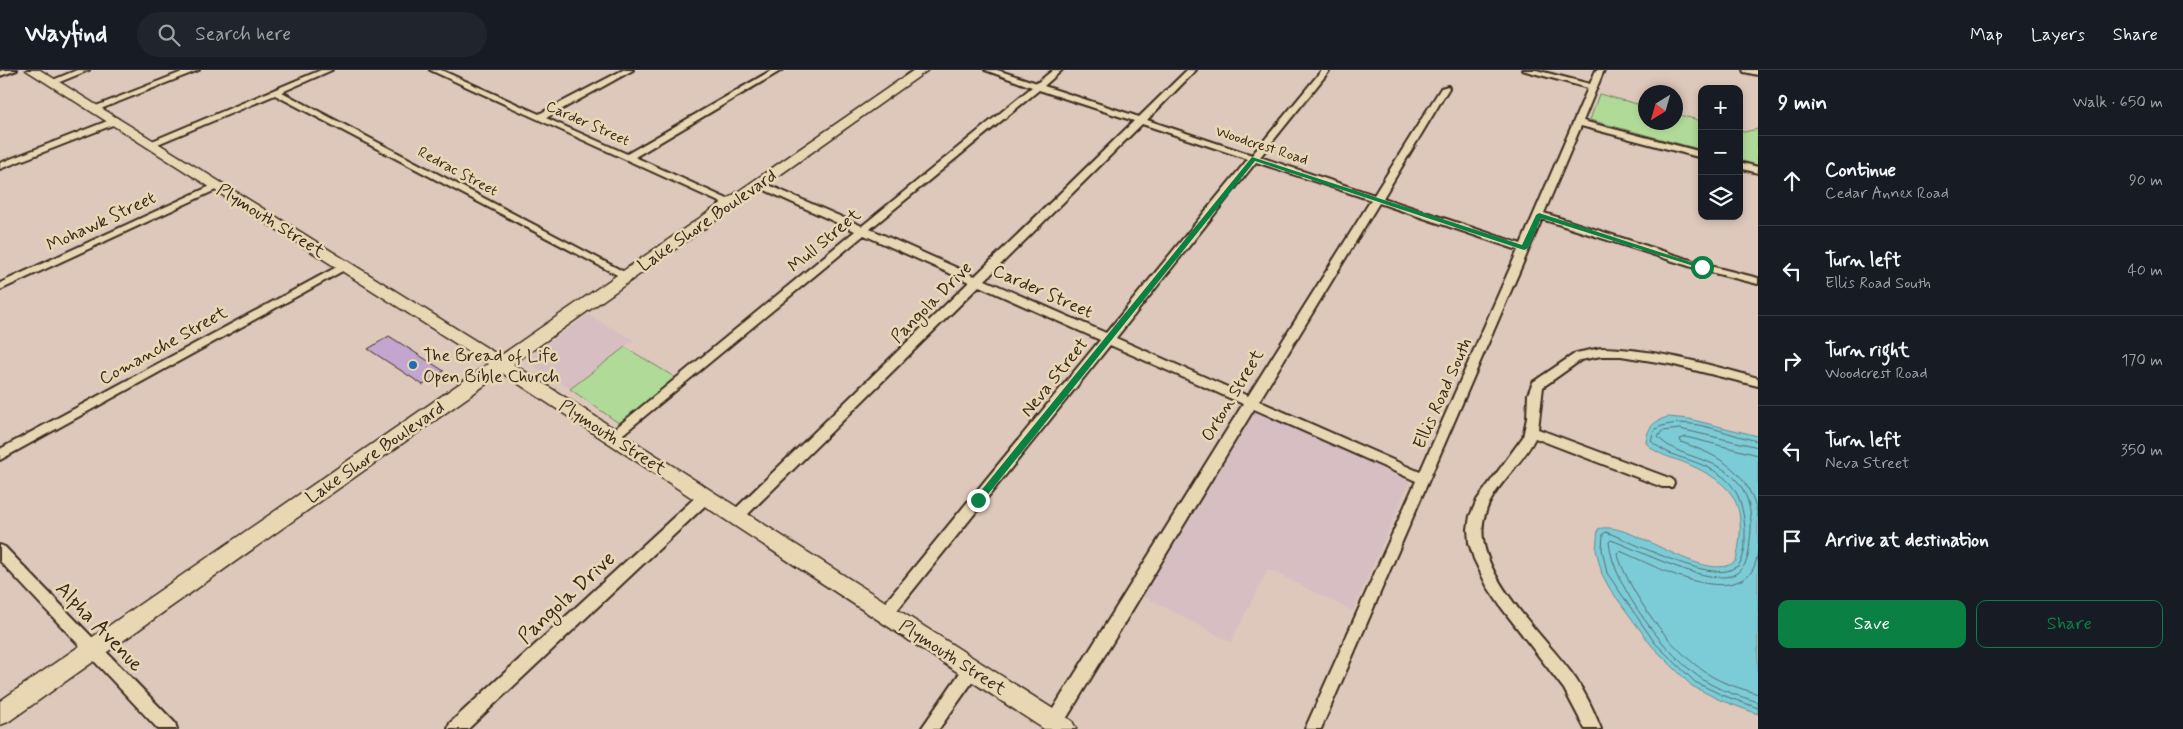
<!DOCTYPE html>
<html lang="en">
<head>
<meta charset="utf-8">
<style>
	:root { --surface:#171b24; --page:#20242c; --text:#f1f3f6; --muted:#9ea1a6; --line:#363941; --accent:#0b8043 }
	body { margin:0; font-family:Mynerve,sans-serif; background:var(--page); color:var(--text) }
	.controls { position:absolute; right:15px; top:15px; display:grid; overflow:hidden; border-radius:10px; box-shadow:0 2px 8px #0003 }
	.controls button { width:45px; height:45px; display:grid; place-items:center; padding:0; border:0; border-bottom:1px solid var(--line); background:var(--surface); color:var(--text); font:25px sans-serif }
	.compass { position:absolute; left:1638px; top:15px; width:45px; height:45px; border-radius:50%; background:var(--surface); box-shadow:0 2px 8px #0003; rotate:217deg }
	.stop { position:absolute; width:15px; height:15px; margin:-11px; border:4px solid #0b8043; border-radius:50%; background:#fff }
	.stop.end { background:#0b8043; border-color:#fff; box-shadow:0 1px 5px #0008 }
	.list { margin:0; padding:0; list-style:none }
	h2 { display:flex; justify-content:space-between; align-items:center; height:65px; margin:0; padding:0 20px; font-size:21px }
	h2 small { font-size:16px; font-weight:400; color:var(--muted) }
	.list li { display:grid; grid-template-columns:32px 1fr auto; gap:15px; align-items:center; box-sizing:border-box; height:90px; padding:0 20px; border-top:1px solid var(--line) }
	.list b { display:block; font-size:19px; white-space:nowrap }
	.list p { margin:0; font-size:16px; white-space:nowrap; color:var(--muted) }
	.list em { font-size:16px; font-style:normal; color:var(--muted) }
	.actions { display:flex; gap:10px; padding:15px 20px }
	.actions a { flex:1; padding:11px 0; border:1px solid var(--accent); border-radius:10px; text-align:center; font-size:18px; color:var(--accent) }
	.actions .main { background:var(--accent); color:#fff }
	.icon { flex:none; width:28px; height:28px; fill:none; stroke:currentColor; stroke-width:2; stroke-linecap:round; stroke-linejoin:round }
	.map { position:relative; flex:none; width:1758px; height:659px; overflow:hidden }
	header { display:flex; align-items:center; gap:30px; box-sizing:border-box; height:70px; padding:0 25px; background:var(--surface); border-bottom:1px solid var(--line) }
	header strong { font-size:24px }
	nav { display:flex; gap:28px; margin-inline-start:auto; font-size:18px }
	.search { width:350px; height:45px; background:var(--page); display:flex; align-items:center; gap:12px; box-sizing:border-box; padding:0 18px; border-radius:28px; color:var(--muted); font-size:19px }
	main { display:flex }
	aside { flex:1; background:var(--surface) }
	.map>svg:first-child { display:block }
	.built { fill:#d6bec2 }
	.green { fill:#b0da98; stroke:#76825b }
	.water { fill:#7cccd8; stroke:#628b8e }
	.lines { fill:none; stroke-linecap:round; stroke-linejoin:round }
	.shore { stroke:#556b68; stroke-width:1 }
	.building { fill:#c3a5d0; stroke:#3b2a1e }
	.street-casing { stroke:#3b2a1e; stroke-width:4 }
	.secondary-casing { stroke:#3b2a1e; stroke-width:3 }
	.street { fill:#e9d7b4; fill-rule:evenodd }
	.secondary { fill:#e9d7b4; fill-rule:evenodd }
	.route { fill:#0b8043 }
	.poi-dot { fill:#1f6fb2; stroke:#e9d7b4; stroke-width:2 }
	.labels { text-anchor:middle; stroke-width:5; stroke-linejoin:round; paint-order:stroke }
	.far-street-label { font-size:15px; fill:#3b2a1e; stroke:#e9d7b4 }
	.street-label { font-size:18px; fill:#3b2a1e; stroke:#e9d7b4 }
	.poi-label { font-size:18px; fill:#3b2a1e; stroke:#e9d7b4; text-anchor:start }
	.near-street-label { font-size:21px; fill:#3b2a1e; stroke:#e9d7b4 }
</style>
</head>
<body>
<header>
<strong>Wayfind</strong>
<div class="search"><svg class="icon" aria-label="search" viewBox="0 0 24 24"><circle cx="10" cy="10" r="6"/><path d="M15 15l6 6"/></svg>Search here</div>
<nav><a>Map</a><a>Layers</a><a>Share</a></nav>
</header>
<main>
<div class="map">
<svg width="1758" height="659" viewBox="0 0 1758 659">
	<rect width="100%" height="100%" fill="#dec8bc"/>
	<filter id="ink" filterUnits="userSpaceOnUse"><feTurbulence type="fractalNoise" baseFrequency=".02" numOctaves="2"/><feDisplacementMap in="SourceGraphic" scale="10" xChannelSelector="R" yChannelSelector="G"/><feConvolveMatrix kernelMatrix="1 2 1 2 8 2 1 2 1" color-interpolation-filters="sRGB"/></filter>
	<g filter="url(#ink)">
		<!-- built -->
		<g class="built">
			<polygon points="588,245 634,270 570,319 524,290"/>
			<polygon points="1256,341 1265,343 1394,399 1404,406 1409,413 1353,541 1268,499 1231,572 1141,525 1250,345"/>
		</g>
		<!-- green -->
		<g class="green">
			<polygon points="1599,24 1645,36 1646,52 1676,52 1676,44 1702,51 1702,80 1590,50"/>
			<polygon points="1758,59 1758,96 1739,91 1739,61 1744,62"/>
			<polygon points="625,277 676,308 620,354 570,319"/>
		</g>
		<!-- water -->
		<path class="water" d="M1668,347L1689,349L1758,366V644L1720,630L1692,616L1652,576L1610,519L1602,504L1596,480L1598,459C1630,448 1705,517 1736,491C1748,434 1736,414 1683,392C1669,387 1656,384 1646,373C1647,357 1654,351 1668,347Z"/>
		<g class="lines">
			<!-- shore -->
			<g class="shore">
				<path d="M1758,371C1726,365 1686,343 1655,359L1651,371C1662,381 1675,386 1689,390C1727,403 1742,417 1745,459C1745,471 1746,486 1738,496C1735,497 1731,500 1727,501C1698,506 1635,473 1606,462L1603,464L1602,479L1607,503L1655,573L1695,612L1722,625L1758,638"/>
				<path d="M1758,377L1680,359L1662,361L1658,367C1678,389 1716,386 1737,411C1750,425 1753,451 1750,469C1749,482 1749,494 1737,503C1714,520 1637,479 1611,470L1609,472C1613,517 1667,587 1705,611C1721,621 1740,626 1758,632"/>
				<path d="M1758,385L1686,367L1680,369L1681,372C1722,387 1749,401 1758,447"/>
				<path d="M1758,479C1757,486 1756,495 1752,501C1725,536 1651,494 1620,481L1617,483C1631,526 1670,579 1708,604C1723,614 1741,618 1758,624"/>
			</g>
		</g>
		<!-- building -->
		<polygon class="building" points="389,266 444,301 423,315 368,279"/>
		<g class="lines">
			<defs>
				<g id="street">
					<polygon points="4,0 17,0 0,6 0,1"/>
					<polygon points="77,0 89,0 55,14 48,12"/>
					<polygon points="187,0 199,0 98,40 91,38"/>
					<polygon points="321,0 332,0 282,22 632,206 631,208 623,208 275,25 153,76 150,77 145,74"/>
					<polygon points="430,0 441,0 539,44 623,0 633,0 546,48 627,84 772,0 782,0 635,87 734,132 735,134 730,137"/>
					<path d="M985,0H997L1037,13L1053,0H1062L1044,16L1139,47L1187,0H1196L1147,50L1252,85L1322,0H1330L1260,87L1374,125L1441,18L1448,16L1449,18L1383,128L1521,174L1588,18L1522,0H1536L1590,14L1596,0H1604L1583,51L1702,82V88L1581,56L1544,143L1706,195L1758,208V214L1698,199L1542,149L1321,659H1305L1416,411L1254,339L1060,659H1049L1046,653L1048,647L1243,334L1110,275L890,549L885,551L880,549L877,544L880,539L1100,270L979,216L741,451L736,453L731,451L729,447L731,443L969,212L864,165L617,369H607L606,366L855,161L756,116V112H762L862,156L1032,17ZM1039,20L1134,51L975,206L870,159ZM1142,54L1248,89L1106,263L985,210ZM1256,92L1371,130L1248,326L1116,268ZM1379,133L1518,180L1420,402L1259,331Z"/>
					<polygon points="1743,0 1758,0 1758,5 1744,2"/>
					<polygon points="115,48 118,49 118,53 0,99 0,93"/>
					<polygon points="1739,92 1758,97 1758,103 1739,98"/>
					<polygon points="217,113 222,116 220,118 0,220 0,213"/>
					<polygon points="344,193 349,196 348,198 0,390 0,379"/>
					<path d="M1601,278C1655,279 1706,294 1758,308V316L1670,294L1621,286H1601L1581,290L1543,317L1538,359L1672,409L1674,413L1672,417H1662L1535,368C1522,395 1494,415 1485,444C1467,499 1547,567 1575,608C1586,624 1594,641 1601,659H1585L1564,619L1501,537L1487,516L1474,489L1469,473L1468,459L1470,446L1477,430L1523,367L1527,348L1528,324L1533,312L1576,283Z"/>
					<polygon points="705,422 710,423 712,427 710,431 468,659 448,659 450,653 700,423"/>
					<polygon points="0,475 5,477 175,653 177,659 158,659 0,491"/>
					<polygon points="972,592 978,594 980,599 978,604 939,659 921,659 966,594"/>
				</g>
				<polygon id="secondary" points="26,0 40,0 500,286 914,0 928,0 513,294 1072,651 1076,659 1044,659 502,303 8,652 0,655 0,631 488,294"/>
			</defs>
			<!-- street casing -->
			<use href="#street" class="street-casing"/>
			<!-- secondary casing -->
			<use href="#secondary" class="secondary-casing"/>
			<!-- street -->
			<use href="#street" class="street"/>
			<!-- secondary -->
			<use href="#secondary" class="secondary"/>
		</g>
	</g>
	<!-- route -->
	<polygon class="route" points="1252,87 1522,175 1536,145 1539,143 1706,197 1700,198 1541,148 1528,178 1524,180 1255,91 981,433 975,433 975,428"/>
	<!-- markers -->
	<circle class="poi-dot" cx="413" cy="295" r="5"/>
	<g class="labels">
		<!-- far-street labels -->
		<g class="far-street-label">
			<text transform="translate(588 53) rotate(24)" y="5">Carder Street</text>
			<text transform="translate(1262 75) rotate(18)" y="5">Woodcrest Road</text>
			<text transform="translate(458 101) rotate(28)" y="5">Redrac Street</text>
		</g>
		<!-- street labels -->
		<g class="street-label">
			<text transform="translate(271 150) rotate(32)" y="6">Plymouth Street</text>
			<text transform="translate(707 150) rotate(-35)" y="6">Lake Shore Boulevard</text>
			<text transform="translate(101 151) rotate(-25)" y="6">Mohawk Street</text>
			<text transform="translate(824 170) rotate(-40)" y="6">Mull Street</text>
			<text transform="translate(1043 221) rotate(24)" y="6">Carder Street</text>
			<text transform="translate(931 232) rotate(-45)" y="6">Pangola Drive</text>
			<text transform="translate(163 275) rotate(-29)" y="6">Comanche Street</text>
			<text transform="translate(1054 307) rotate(-51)" y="6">Neva Street</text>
			<text transform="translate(1442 323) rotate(-66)" y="6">Ellis Road South</text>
			<text transform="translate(1232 325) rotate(-59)" y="6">Orton Street</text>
			<text transform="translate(613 367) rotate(33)" y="6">Plymouth Street</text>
			<text transform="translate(375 382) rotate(-35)" y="6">Lake Shore Boulevard</text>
			<text transform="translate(953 587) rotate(33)" y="6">Plymouth Street</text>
		</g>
		<!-- poi labels -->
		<g class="poi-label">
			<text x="423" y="291">The Bread of Life<tspan x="423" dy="21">Open Bible Church</tspan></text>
		</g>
		<!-- near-street labels -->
		<g class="near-street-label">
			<text transform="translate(566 527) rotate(-43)" y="7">Pangola Drive</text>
			<text transform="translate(100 556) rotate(46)" y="7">Alpha Avenue</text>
		</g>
	</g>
</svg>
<div class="controls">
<button>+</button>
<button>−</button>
<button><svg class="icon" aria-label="layers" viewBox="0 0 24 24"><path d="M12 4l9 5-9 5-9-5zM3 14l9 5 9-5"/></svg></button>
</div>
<svg class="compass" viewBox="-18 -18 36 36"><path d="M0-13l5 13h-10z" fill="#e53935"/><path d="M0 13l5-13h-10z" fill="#9ea1a6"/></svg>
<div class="stop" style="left:1702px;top:197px"></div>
<div class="stop end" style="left:978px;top:430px"></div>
</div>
<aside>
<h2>9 min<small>Walk · 650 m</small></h2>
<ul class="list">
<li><svg class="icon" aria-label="ahead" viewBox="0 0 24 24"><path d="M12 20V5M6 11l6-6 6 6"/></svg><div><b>Continue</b><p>Cedar Annex Road</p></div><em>90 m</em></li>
<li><svg class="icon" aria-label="left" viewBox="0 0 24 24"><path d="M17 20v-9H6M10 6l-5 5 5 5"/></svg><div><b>Turn left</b><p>Ellis Road South</p></div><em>40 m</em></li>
<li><svg class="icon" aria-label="right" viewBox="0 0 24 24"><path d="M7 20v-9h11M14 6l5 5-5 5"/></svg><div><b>Turn right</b><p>Woodcrest Road</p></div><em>170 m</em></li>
<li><svg class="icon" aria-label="left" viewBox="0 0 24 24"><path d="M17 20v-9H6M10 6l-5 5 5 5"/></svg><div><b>Turn left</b><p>Neva Street</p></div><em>350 m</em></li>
<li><svg class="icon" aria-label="arrive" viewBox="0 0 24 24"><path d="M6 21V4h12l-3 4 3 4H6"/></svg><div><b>Arrive at destination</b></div></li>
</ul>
<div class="actions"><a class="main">Save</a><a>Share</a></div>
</aside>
</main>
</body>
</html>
